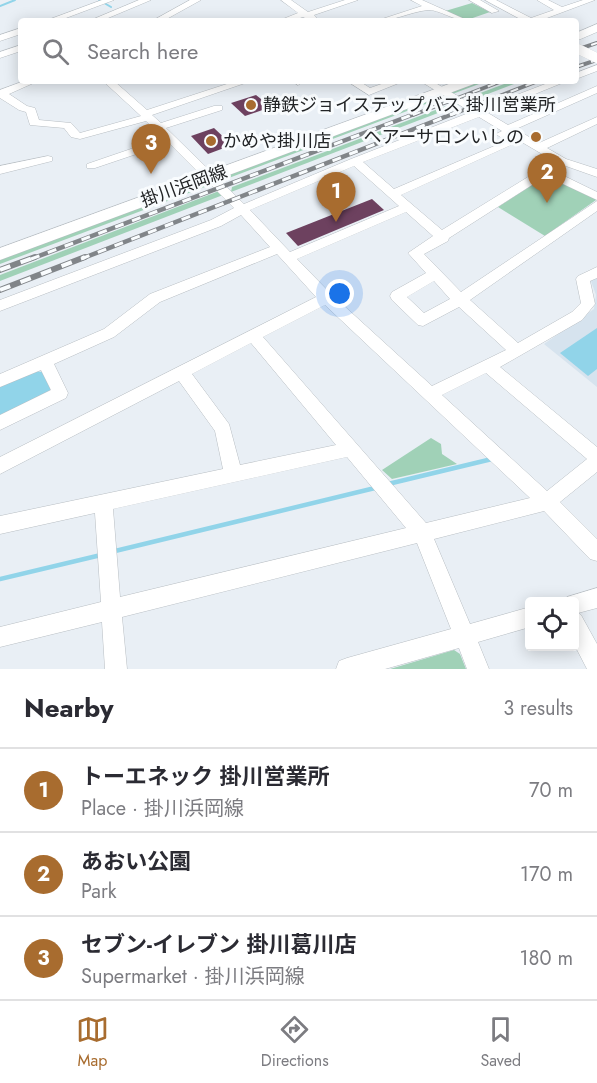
<!DOCTYPE html>
<html lang="en">
<head>
<meta charset="utf-8">
<style>
	:root { --surface:#fff; --page:#f2f2f3; --text:#2b2b33; --muted:#7c7c81; --line:#e1e1e2; --accent:#a86c2f }
	body { margin:0; font-family:Jost,"Noto Sans JP",sans-serif; background:var(--page); color:var(--text) }
	.controls { position:absolute; right:18px; bottom:18px; display:grid; overflow:hidden; border-radius:6px; box-shadow:0 3px 15px #0003 }
	.controls button { width:54px; height:54px; display:grid; place-items:center; padding:0; border:0; border-bottom:2px solid var(--line); background:var(--surface); color:var(--text); font:30px sans-serif }
	.you { position:absolute; left:340px; top:294px; width:21px; height:21px; margin:-15px; border:4px solid #fff; border-radius:50%; background:#1a73e8; box-shadow:0 0 0 9px #1a73e833 }
	.badge { display:grid; place-items:center; width:39px; height:39px; border-radius:50%; background:var(--accent); color:#fff; font-size:20px; font-weight:700 }
	.pin { position:absolute; translate:-50% -50px; filter:drop-shadow(0 2px 3px #0008) }
	.pin::after { content:''; position:absolute; top:32px; width:21px; height:18px; background:inherit; clip-path:polygon(0 0,100% 0,50% 100%) }
	.list { margin:0; padding:0; list-style:none }
	h2 { display:flex; justify-content:space-between; align-items:center; height:78px; margin:0; padding:0 24px; font-size:26px }
	h2 small { font-size:20px; font-weight:400; color:var(--muted) }
	.list li { display:grid; grid-template-columns:39px 1fr auto; gap:18px; align-items:center; box-sizing:border-box; height:84px; padding:0 24px; border-top:2px solid var(--line) }
	.list b { display:block; font-size:22px; white-space:nowrap }
	.list p { margin:0; font-size:20px; white-space:nowrap; color:var(--muted) }
	.list em { font-size:20px; font-style:normal; color:var(--muted) }
	.icon { flex:none; width:33px; height:33px; fill:none; stroke:currentColor; stroke-width:2; stroke-linecap:round; stroke-linejoin:round }
	.map { position:relative; flex:none; width:597px; height:669px; overflow:hidden }
	.search { position:absolute; background:var(--surface); box-shadow:0 3px 15px #0003; left:18px; right:18px; top:18px; height:66px; display:flex; align-items:center; gap:15px; box-sizing:border-box; padding:0 21px; border-radius:6px; color:var(--muted); font-size:22px }
	.sheet { height:330px; background:var(--surface) }
	nav { display:flex; justify-content:space-around; align-items:center; box-sizing:border-box; height:84px; border-top:2px solid var(--line); background:var(--surface); font-size:16px; color:var(--muted) }
	nav a { display:grid; justify-items:center; gap:3px }
	nav .on { color:var(--accent) }
	.map>svg:first-child { display:block }
	.built { fill:#d6e3ee }
	.green { fill:#a0d1b7 }
	.water { fill:#91d4e9 }
	.lines { fill:none; stroke-linecap:round; stroke-linejoin:round }
	.stream-far1 { stroke:#91d4e9; stroke-width:2 }
	.stream { stroke:#91d4e9; stroke-width:4.5 }
	.building { fill:#6d415f }
	.minor-casing { stroke:#b8bec3; stroke-width:1 }
	.major-casing { stroke:#b8bec3; stroke-width:1 }
	.minor { fill:#fff; fill-rule:evenodd }
	.major { fill:#fff; fill-rule:evenodd }
	.rail-far2-casing { stroke:#818589; stroke-width:4 }
	.rail-far1-casing { stroke:#818589; stroke-width:4.5 }
	.rail-casing { stroke:#818589; stroke-width:6 }
	.rail-far2 { stroke:#f9fcfe; stroke-width:2; stroke-dasharray:8; stroke-linecap:butt }
	.rail-far1 { stroke:#f9fcfe; stroke-width:3; stroke-dasharray:9; stroke-linecap:butt }
	.rail { stroke:#f9fcfe; stroke-width:4; stroke-dasharray:11; stroke-linecap:butt }
	.minor-bridge-casing { stroke:#b8bec3; stroke-width:10; stroke-linecap:butt }
	.minor-bridge { stroke:#fff; stroke-width:10 }
	.poi-dot { fill:#a86c2f; stroke:#f9fcfe; stroke-width:2 }
	.labels { text-anchor:middle; stroke-width:6; stroke-linejoin:round; paint-order:stroke }
	.far-poi-label { font-size:18px; fill:#222426; stroke:#f9fcfe; text-anchor:start }
	.far-street-label { font-size:18px; fill:#222426; stroke:#f9fcfe }
</style>
</head>
<body>
<div class="map">
<svg width="597" height="669" viewBox="0 0 597 669">
	<rect width="100%" height="100%" fill="#e9eff5"/>
	<!-- built -->
	<polygon class="built" points="597,278 597,387 544,344 594,309 596,295 591,281"/>
	<!-- green -->
	<g class="green">
		<polygon points="472,3 490,12 464,21 442,12"/>
		<polygon points="476,81 487,81 0,264 0,260"/>
		<polygon points="512,81 522,81 231,192 232,187"/>
		<polygon points="546,176 594,196 596,200 545,236 498,207"/>
		<polygon points="219,191 223,195 0,281 0,275"/>
		<polygon points="431,438 441,444 442,454 457,464 392,479 382,470"/>
		<polygon points="454,650 460,654 466,669 390,669"/>
	</g>
	<!-- water -->
	<g class="water">
		<polygon points="597,328 597,369 588,376 560,353"/>
		<polygon points="36,371 42,372 50,387 50,392 0,418 0,387"/>
	</g>
	<g class="lines">
		<!-- stream-far1 -->
		<g class="stream-far1">
			<polyline points="99,0 111,7"/>
			<polyline points="0,6 15,0"/>
		</g>
		<!-- stream -->
		<g class="stream">
			<polyline points="388,484 492,459"/>
			<polyline points="111,552 375,488"/>
			<polyline points="0,579 101,555"/>
		</g>
	</g>
	<!-- building -->
	<g class="building">
		<polygon points="256,95 271,107 245,116 231,103"/>
		<polygon points="214,128 232,145 208,154 191,136"/>
		<polygon points="372,199 384,210 298,246 286,233"/>
	</g>
	<g class="lines">
		<defs>
			<g id="minor">
				<polygon points="102,0 114,0 58,21 45,21"/>
				<polygon points="139,0 151,0 101,21 89,21"/>
				<polygon points="190,0 201,0 163,21 152,21"/>
				<polygon points="281,0 291,0 308,12 345,0 358,0 314,15 319,21 311,21 303,17 291,21 278,21 298,13"/>
				<path d="M411,0H422L469,21C454,21 438,9 428,10C410,12 394,21 376,21L422,6Z"/>
				<polygon points="469,0 480,0 499,11 492,13"/>
				<polygon points="485,0 496,0 531,18 554,10 537,0 548,0 562,7 583,0 595,0 539,21 524,21"/>
				<polygon points="21,28 21,34 0,41 0,35"/>
				<polygon points="21,45 21,51 0,58 0,52"/>
				<polygon points="597,65 597,71 576,79 576,73"/>
				<path d="M24,81H38L9,94L27,106L35,108L39,120L71,123L80,133L141,116L103,81H114L147,110L236,81H251L152,115L161,123L214,106H222V110L166,128L244,204L351,159L471,112L420,81H432L480,109L553,81H567L488,113L508,125L597,86V93L516,129L539,143L597,117V124L547,148L566,159L597,169V177L563,165L554,171L597,192V200L546,176L449,238L448,241L424,254L461,292L597,201V211L470,300L518,343L572,312L581,303L576,279L578,276L597,267V278L590,281L595,304L582,320L500,367L597,447V472L560,502L597,539V561L590,559L544,511L434,539L470,624L530,607V627L478,642L489,669H467L459,648L385,669H336L339,661L347,658L451,629L417,543L122,617L127,669H105L102,622L0,647V627L101,602L95,513L0,534V516L223,469L215,431L179,381L0,474V457L316,297L277,254L160,302L114,337L54,364L68,393L66,398L0,430V415L51,390L41,370L0,387V374L104,329L150,294L270,247L241,215L221,226L0,311V300L211,220L234,208L169,143L95,168H87V164L163,138L146,121L80,139L71,137L64,128L30,125L26,112L19,110L0,98V90ZM479,117L502,131L496,134L506,141L394,189L363,162ZM520,141L554,161L442,230L401,195ZM354,166L399,206L290,252L250,210ZM406,212L433,236L408,253L426,273L392,292L390,296L392,300L418,325L423,326L459,307L506,350L432,386L331,294L297,259ZM434,281L450,299L424,313L407,297ZM325,305L530,498L426,523L263,337ZM251,343L336,445L240,465L229,424L192,374ZM486,373L587,459L547,491L442,395ZM347,457L406,528L120,597L113,509Z"/>
				<polygon points="292,81 302,81 303,82 298,85"/>
				<polygon points="347,81 359,81 370,88 390,81 404,81 369,95"/>
				<polygon points="48,156 52,157 52,161 0,174 0,166"/>
				<polygon points="597,588 597,608 578,613 581,615 597,644 597,669 587,669 574,644 574,602 565,602 567,597"/>
			</g>
			<g id="major">
				<polygon points="597,24 597,32 576,41 576,33"/>
				<polygon points="457,81 476,81 474,84 0,260 0,248"/>
			</g>
		</defs>
		<!-- minor casing -->
		<use href="#minor" class="minor-casing"/>
		<!-- major casing -->
		<use href="#major" class="major-casing"/>
		<!-- minor -->
		<use href="#minor" class="minor"/>
		<!-- major -->
		<use href="#major" class="major"/>
		<defs>
			<g id="rail-far2">
				<polyline points="576,50 597,43"/>
				<polyline points="576,67 597,60"/>
				<polyline points="413,115 502,81"/>
				<polyline points="451,115 538,81"/>
			</g>
			<g id="rail-far1">
				<polyline points="31,259 417,113"/>
				<polyline points="81,259 455,113"/>
			</g>
			<g id="rail">
				<polyline points="0,270 35,257"/>
				<polyline points="0,290 85,257"/>
			</g>
		</defs>
		<!-- rail-far2 casing -->
		<use href="#rail-far2" class="rail-far2-casing"/>
		<!-- rail-far1 casing -->
		<use href="#rail-far1" class="rail-far1-casing"/>
		<!-- rail casing -->
		<use href="#rail" class="rail-casing"/>
		<!-- rail-far2 -->
		<use href="#rail-far2" class="rail-far2"/>
		<!-- rail-far1 -->
		<use href="#rail-far1" class="rail-far1"/>
		<!-- rail -->
		<use href="#rail" class="rail"/>
		<defs>
			<polyline id="minor-bridge" points="576,48 597,58"/>
		</defs>
		<!-- minor-bridge casing -->
		<use href="#minor-bridge" class="minor-bridge-casing"/>
		<!-- minor-bridge -->
		<use href="#minor-bridge" class="minor-bridge"/>
	</g>
	<!-- markers -->
	<g class="poi-dot">
		<circle cx="251" cy="105" r="6"/>
		<circle cx="536" cy="137" r="6"/>
		<circle cx="211" cy="141" r="6"/>
	</g>
	<g class="labels">
		<!-- far-poi labels -->
		<g class="far-poi-label">
			<text x="263" y="111">静鉄ジョイステップバス 掛川営業所</text>
			<text x="524" y="143" text-anchor="end">ヘアーサロンいしの</text>
			<text x="223" y="147">かめや掛川店</text>
		</g>
		<!-- far-street labels -->
		<g class="far-street-label">
			<text transform="translate(184 186) rotate(-20)" y="6">掛川浜岡線</text>
		</g>
	</g>
</svg>
<div class="controls">
<button><svg class="icon" aria-label="locate" viewBox="0 0 24 24"><circle cx="12" cy="12" r="6"/><path d="M12 2v4M12 18v4M2 12h4M18 12h4"/></svg></button>
</div>
<div class="you"></div>
<div class="pin badge" style="left:336px;top:222px">1</div>
<div class="pin badge" style="left:547px;top:203px">2</div>
<div class="pin badge" style="left:151px;top:174px">3</div>
<div class="search"><svg class="icon" aria-label="search" viewBox="0 0 24 24"><circle cx="10" cy="10" r="6"/><path d="M15 15l6 6"/></svg>Search here</div>
</div>
<section class="sheet">
<h2>Nearby<small>3 results</small></h2>
<ul class="list">
<li><span class="badge">1</span><div><b>トーエネック 掛川営業所</b><p>Place · 掛川浜岡線</p></div><em>70 m</em></li>
<li><span class="badge">2</span><div><b>あおい公園</b><p>Park</p></div><em>170 m</em></li>
<li><span class="badge">3</span><div><b>セブン-イレブン 掛川葛川店</b><p>Supermarket · 掛川浜岡線</p></div><em>180 m</em></li>
</ul>
</section>
<nav>
<a class="on"><svg class="icon" aria-label="map" viewBox="0 0 24 24"><path d="M3 6l6-2 6 2 6-2v14l-6 2-6-2-6 2zM9 4v14M15 6v14"/></svg>Map</a>
<a><svg class="icon" aria-label="directions" viewBox="0 0 24 24"><path d="M12 3l9 9-9 9-9-9zM9 14v-3h6M13 9l2 2-2 2"/></svg>Directions</a>
<a><svg class="icon" aria-label="saved" viewBox="0 0 24 24"><path d="M7 4h10v16l-5-4-5 4z"/></svg>Saved</a>
</nav>
</body>
</html>
